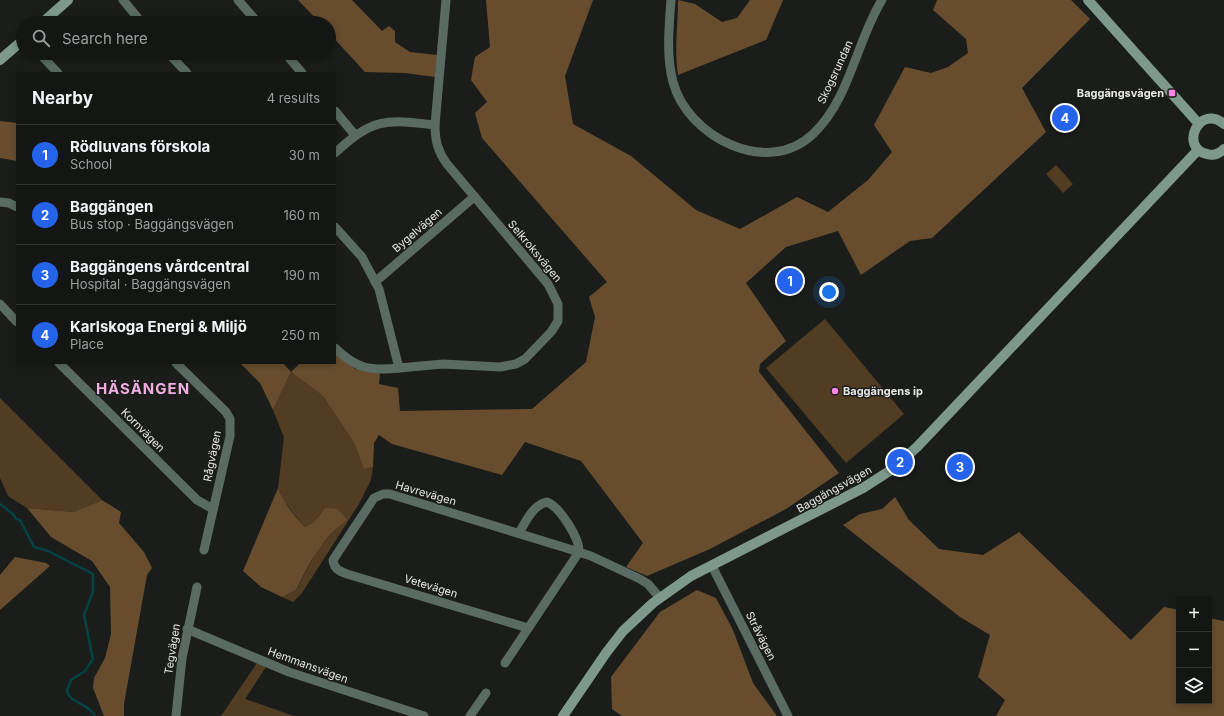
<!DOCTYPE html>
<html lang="en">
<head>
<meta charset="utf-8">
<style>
	:root { --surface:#141614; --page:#212322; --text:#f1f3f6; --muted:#9d9fa0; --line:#333534; --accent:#2563eb }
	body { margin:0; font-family:Inter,sans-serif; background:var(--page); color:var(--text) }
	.controls { position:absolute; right:12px; bottom:12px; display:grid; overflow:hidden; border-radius:0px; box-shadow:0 2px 6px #0003 }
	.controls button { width:36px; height:36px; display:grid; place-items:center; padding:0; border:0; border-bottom:1px solid var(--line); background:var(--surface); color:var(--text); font:20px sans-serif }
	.you { position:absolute; left:829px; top:292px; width:14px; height:14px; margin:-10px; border:3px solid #fff; border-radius:50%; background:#1a73e8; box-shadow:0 0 0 6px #1a73e833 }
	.badge { display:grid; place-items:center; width:26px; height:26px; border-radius:50%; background:var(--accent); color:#fff; font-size:13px; font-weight:700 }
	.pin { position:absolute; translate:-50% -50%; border:2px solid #fff; box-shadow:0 1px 4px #0006 }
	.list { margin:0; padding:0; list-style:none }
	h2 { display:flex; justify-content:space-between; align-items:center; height:52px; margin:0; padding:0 16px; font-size:17px }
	h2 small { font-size:13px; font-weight:400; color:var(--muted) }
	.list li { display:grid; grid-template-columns:26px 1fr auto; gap:12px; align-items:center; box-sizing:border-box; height:60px; padding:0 16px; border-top:1px solid var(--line) }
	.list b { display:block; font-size:15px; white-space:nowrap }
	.list p { margin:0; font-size:13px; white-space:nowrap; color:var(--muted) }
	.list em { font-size:13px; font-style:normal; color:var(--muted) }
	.icon { flex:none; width:22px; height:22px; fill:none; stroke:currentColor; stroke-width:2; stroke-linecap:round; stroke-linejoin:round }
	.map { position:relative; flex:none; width:1224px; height:716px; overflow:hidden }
	.search { position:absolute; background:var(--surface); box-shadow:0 2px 6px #0003; left:16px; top:16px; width:320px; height:44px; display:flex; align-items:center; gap:10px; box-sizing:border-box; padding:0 14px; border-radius:22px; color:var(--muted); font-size:15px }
	.panel { position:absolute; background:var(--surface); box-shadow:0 2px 6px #0003; left:16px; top:72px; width:320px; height:292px; border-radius:0px }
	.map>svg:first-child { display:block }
	.green { fill:#523d23 }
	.forest { fill:#674d2e }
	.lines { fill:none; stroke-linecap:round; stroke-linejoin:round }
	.stream { stroke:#034344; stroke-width:2.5 }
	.street { stroke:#596b63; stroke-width:9 }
	.secondary { stroke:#7c998b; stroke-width:10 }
	.poi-dot { fill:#fb86e4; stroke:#1b1d1a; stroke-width:1.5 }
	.labels { text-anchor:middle; stroke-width:3; stroke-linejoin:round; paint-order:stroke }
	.street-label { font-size:11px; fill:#e7e8e6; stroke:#1b1d1a }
	.poi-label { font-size:11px; font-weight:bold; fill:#e7e8e6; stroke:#1b1d1a; text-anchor:end }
	.district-label { font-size:15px; font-weight:bold; letter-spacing:1px; fill:#efaee0; stroke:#1b1d1a }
</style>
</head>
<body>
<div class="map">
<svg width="1224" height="716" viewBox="0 0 1224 716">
	<rect width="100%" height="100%" fill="#1b1d1a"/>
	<!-- green -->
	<g class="green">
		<polygon points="1056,165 1073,184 1063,193 1046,174"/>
		<polygon points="825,319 904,414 846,463 766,368"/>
		<polygon points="291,372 323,396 354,443 364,469 373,467 371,480 359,504 302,593 293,602 282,597 296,590 319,547 337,528 325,508 314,522 305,527 297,518 282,498 278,488 284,437 273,410"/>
		<polygon points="0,398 102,500 74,512 27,508 8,496 0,478"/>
		<polygon points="257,663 266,667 245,699 294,716 221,716"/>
	</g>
	<!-- forest -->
	<g class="forest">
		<polygon points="298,0 352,0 382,31 389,26 395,31 395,42 410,52 437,55 435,77 405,73 365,72 329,33 329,23 320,23"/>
		<polygon points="486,0 593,0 565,76 573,124 631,156 696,210 740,229 797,197 828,212 868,180 892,152 874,125 905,67 931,73 948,67 968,53 966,39 933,10 937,0 1071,0 1090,19 1022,88 1046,132 932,238 910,241 861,275 838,231 786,247 746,283 786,341 760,364 759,372 839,473 786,509 710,549 647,576 626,567 643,543 581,461 525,442 502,475 392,444 379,435 374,443 373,467 364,469 354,443 323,396 291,372 273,410 260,383 240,363 283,363 291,372 300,363 335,363 335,352 355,369 380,373 379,384 398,388 400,411 532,409 586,362 595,317 589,297 607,282 482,138 475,113 487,102 471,80 475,57 490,47"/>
		<path d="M678,0L695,4L722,22L737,18L750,0H783L766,40L678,75C674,50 678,25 678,0Z"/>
		<polygon points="0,121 17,123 17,161 0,158"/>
		<path d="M278,488C284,503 294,516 305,527L314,522L325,508L338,509L347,520C320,540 311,561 296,590L282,597L261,587L243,571Z"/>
		<polygon points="895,497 909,520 939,549 983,555 1019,532 1131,640 1164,607 1179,610 1179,701 1209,701 1209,618 1224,621 1224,716 996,716 1005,700 978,677 990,635 960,617 843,525 860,514 882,509"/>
		<polygon points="102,500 121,512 119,523 144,552 152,568 147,575 124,704 124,716 104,716 93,688 94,678 105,658 111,634 110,587 92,561 51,537 27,508 74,512"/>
		<polygon points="15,557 46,563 50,566 0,610 0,575"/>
		<polygon points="697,590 716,598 733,630 753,683 777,716 622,716 612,709 611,677 660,612"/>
	</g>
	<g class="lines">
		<!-- stream -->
		<path class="stream" d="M0,504L13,514L16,519L20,520L34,547L48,551L93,574V592L84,615L93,659L85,671L71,680L67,691C70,704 89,703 95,716"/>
		<!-- street -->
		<g class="street">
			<polyline points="123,0 142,23"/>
			<polyline points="238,0 258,23"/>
			<path d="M671,0C669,27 666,56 673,82C687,136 767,178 813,134C850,99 856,42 882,0"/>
			<polyline points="39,53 58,73"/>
			<polyline points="168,53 187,73"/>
			<polyline points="285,53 302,73"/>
			<polyline points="335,111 355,135"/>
			<path d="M335,153C373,118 385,119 435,125"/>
			<polyline points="0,202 9,203 17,207"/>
			<path d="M335,227L362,257L379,289L399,368L443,364L500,367L516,364L525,359L551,332L558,321V304L548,284L447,164C438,152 435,141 435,125L446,0"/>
			<polyline points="375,282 474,197"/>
			<polyline points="0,304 17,322"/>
			<path d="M335,348C356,369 371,371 399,368"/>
			<polyline points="59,363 197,500 213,509"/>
			<polyline points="176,363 226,412 230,419 230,436 204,550"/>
			<polyline points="712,566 788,716"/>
			<path d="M528,628L347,574C339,571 334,569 333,560L374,498L383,494H390L566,548L591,556L640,579L648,584L660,598"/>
			<polyline points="187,629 289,672 424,716"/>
			<path d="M505,663L579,552C580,539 560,507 547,502C533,505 526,521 519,533"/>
			<polyline points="176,716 182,658 197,587"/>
			<polyline points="470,716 486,693"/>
		</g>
		<!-- secondary -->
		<g class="secondary">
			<polyline points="1088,0 1199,124"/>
			<polyline points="42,23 68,0"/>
			<polyline points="0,60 23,40"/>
			<path d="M1224,124C1199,103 1179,148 1207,154C1213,156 1219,154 1224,149"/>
			<polyline points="563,716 606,653 623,631 653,603 691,576 863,488 891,470 917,447 1198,150"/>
		</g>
	</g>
	<!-- markers -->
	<g class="poi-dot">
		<rect x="1168" y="89" width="8" height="8" rx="2"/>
		<circle cx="835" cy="391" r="4"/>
	</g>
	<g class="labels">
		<!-- street labels -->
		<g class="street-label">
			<text transform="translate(835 72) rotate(-65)" y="4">Skogsrundan</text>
			<text transform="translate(417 230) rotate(-41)" y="4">Bygelvägen</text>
			<text transform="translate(535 251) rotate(50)" y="4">Selkroksvägen</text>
			<text transform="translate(143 430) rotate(45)" y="4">Kornvägen</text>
			<text transform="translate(212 456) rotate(-79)" y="4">Rågvägen</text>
			<text transform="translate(834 489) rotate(-29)" y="4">Baggängsvägen</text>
			<text transform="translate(426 493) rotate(16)" y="4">Havrevägen</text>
			<text transform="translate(431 586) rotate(17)" y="4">Vetevägen</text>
			<text transform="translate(761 636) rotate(63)" y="4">Stråvägen</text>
			<text transform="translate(172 649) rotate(-81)" y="4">Tegvägen</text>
			<text transform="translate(308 665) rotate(20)" y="4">Hemmansvägen</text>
		</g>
		<!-- poi labels -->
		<g class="poi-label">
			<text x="1164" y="97">Baggängsvägen</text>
			<text x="843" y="395" text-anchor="start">Baggängens ip</text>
		</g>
		<!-- district labels -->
		<g class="district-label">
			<text x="143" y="394">HÄSÄNGEN</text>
		</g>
	</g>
</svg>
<div class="controls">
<button>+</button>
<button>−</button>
<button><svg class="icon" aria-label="layers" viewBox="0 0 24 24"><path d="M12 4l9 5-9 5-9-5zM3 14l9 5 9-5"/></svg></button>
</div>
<div class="you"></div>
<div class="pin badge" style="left:790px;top:281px">1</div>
<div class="pin badge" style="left:900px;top:462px">2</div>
<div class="pin badge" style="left:960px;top:467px">3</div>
<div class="pin badge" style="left:1065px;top:118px">4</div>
<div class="search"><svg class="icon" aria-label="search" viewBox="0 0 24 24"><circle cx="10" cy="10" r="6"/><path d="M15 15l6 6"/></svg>Search here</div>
<section class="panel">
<h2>Nearby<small>4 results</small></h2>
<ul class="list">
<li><span class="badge">1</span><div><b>Rödluvans förskola</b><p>School</p></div><em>30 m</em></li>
<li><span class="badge">2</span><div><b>Baggängen</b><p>Bus stop · Baggängsvägen</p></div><em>160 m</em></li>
<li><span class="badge">3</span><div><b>Baggängens vårdcentral</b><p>Hospital · Baggängsvägen</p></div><em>190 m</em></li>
<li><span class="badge">4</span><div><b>Karlskoga Energi &amp; Miljö</b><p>Place</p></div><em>250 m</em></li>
</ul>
</section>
</div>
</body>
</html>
